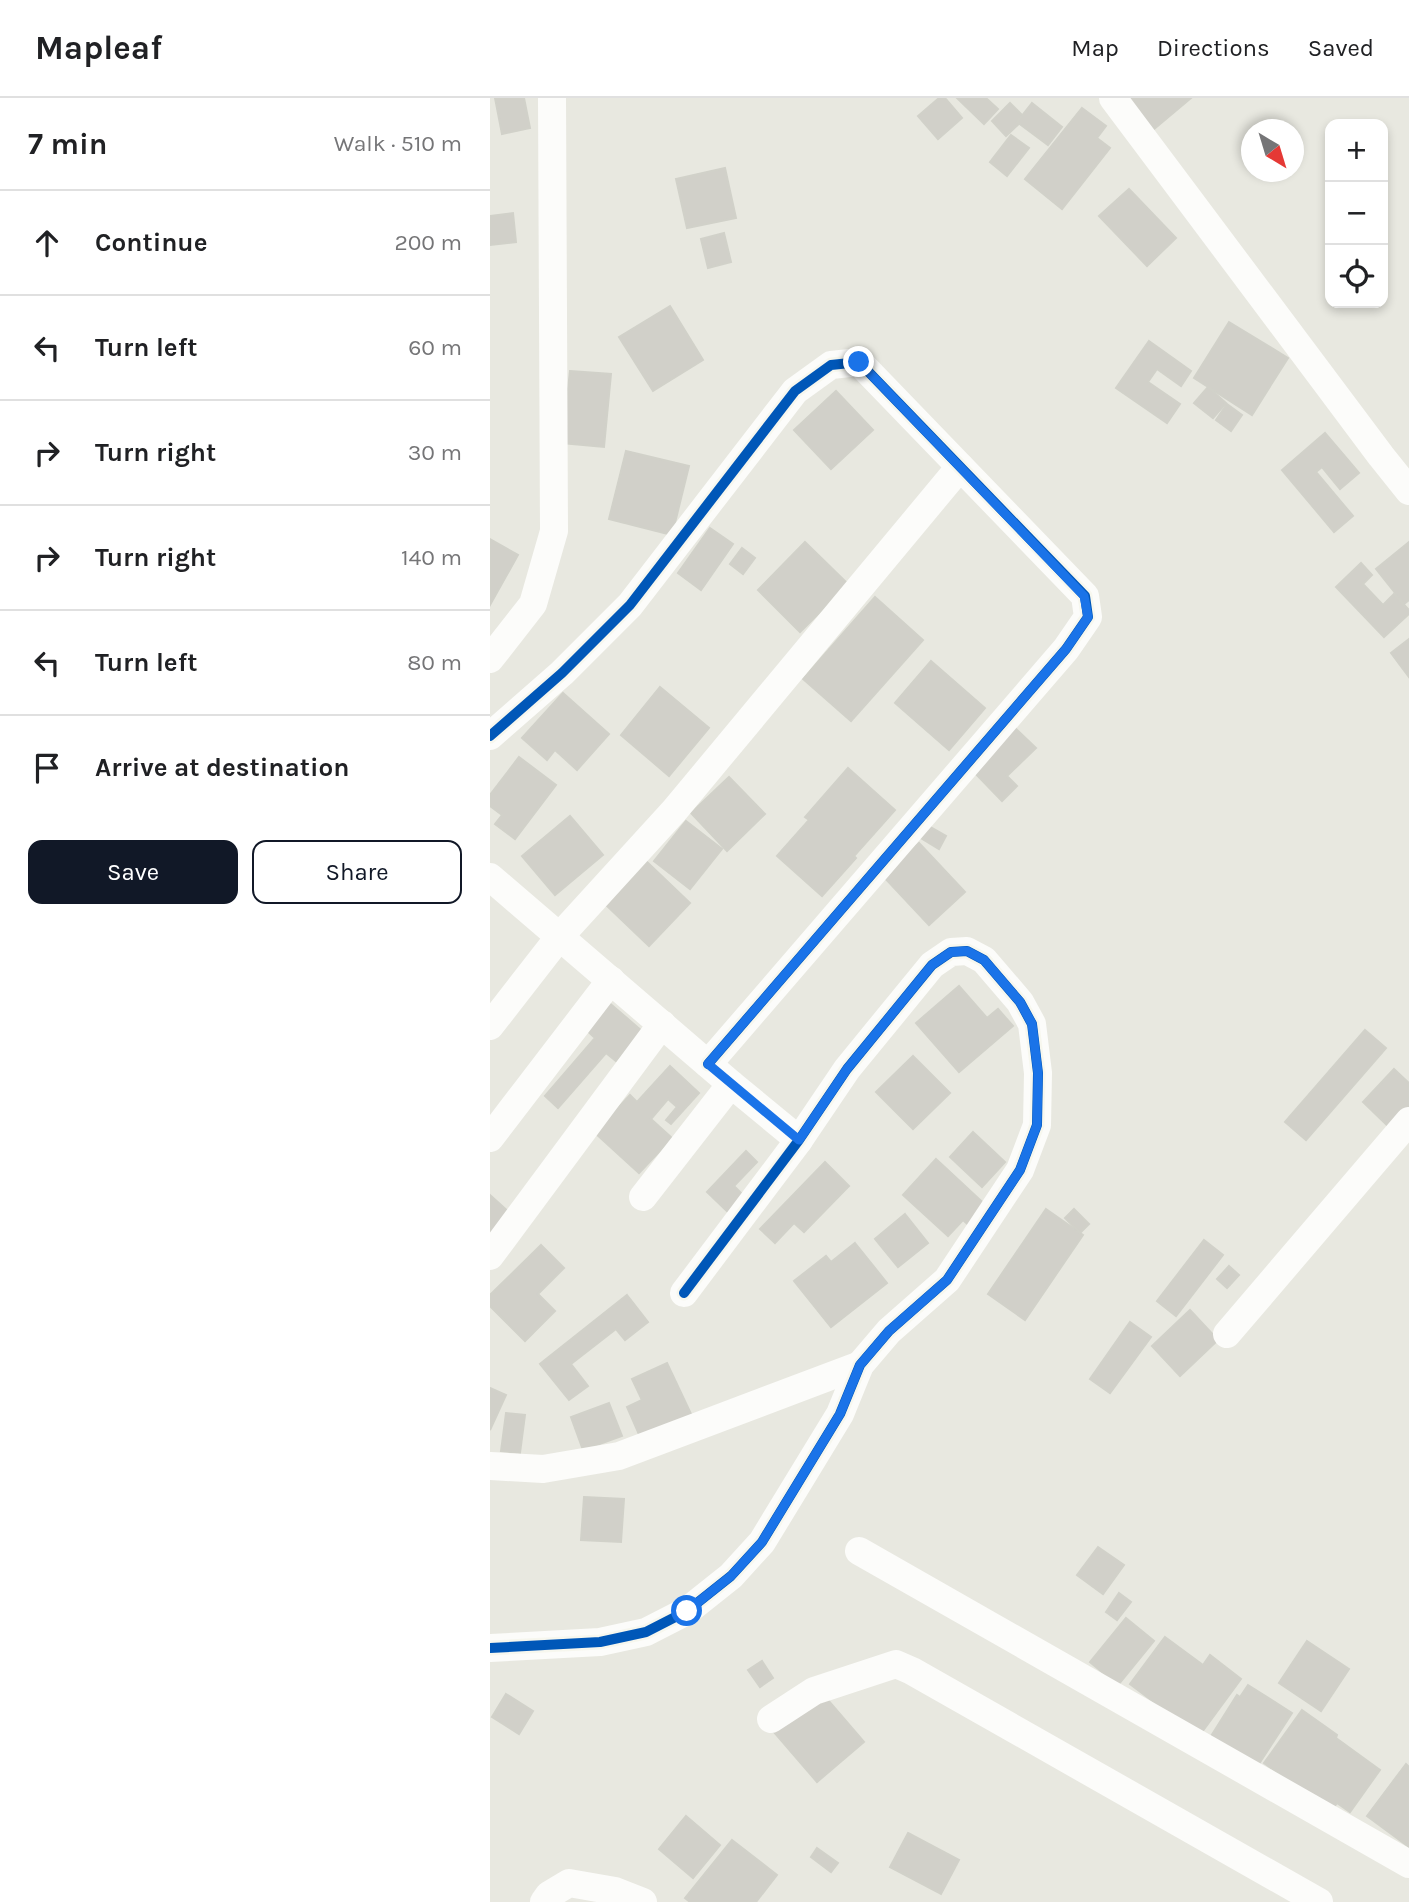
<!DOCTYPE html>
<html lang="en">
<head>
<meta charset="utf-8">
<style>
	:root { --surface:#fff; --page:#f2f2f2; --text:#202124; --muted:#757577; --line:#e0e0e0; --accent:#111827 }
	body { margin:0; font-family:Karla,sans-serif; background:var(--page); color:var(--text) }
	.controls { position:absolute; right:21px; top:21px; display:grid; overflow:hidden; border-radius:14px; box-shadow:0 4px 10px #0003 }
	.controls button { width:63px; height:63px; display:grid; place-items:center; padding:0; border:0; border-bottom:2px solid var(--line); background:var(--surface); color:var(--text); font:35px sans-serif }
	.compass { position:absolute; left:751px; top:21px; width:63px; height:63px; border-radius:50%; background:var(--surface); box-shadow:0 4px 10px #0003; rotate:142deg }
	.stop { position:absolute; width:21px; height:21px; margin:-16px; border:5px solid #1a73e8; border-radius:50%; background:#fff }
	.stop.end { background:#1a73e8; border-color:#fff; box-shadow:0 2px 7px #0008 }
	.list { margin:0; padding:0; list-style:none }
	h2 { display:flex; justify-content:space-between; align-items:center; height:91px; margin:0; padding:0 28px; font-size:30px }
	h2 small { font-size:23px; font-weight:400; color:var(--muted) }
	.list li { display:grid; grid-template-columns:46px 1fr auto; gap:21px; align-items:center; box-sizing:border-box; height:105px; padding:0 28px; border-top:2px solid var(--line) }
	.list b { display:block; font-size:26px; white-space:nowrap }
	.list em { font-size:23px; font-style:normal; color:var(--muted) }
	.actions { display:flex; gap:14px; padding:21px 28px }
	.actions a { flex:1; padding:16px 0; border:2px solid var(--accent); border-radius:14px; text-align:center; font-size:24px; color:var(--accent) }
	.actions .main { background:var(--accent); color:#fff }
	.icon { flex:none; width:38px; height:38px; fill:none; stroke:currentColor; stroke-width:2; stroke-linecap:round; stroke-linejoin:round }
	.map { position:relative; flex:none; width:919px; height:1804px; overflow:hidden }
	header { display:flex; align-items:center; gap:42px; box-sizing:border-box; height:98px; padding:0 35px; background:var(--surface); border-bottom:2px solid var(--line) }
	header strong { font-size:33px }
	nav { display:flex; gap:38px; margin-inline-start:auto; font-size:24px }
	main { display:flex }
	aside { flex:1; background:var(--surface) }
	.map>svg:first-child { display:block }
	.building { fill:#d1d0c9; stroke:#d1d1c9; stroke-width:2 }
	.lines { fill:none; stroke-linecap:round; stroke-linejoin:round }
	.street { stroke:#fcfcfa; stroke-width:28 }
	.cycleway-casing { stroke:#f7f7ee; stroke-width:15 }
	.cycleway { stroke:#0057b8; stroke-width:10 }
	.route { stroke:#1a73e8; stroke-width:9 }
</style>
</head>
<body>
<header>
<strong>Mapleaf</strong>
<nav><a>Map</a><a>Directions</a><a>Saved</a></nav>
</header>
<main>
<aside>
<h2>7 min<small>Walk · 510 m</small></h2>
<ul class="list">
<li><svg class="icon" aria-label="ahead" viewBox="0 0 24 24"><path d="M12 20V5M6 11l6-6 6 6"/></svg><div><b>Continue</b></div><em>200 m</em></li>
<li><svg class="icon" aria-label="left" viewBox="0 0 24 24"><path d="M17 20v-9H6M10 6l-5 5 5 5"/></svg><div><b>Turn left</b></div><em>60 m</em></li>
<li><svg class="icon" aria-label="right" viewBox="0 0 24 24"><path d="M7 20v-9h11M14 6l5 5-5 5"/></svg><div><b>Turn right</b></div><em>30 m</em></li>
<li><svg class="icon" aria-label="right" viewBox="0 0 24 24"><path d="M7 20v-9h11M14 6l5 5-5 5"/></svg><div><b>Turn right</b></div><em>140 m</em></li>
<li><svg class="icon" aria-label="left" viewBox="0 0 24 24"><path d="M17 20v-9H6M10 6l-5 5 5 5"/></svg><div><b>Turn left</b></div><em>80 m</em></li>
<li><svg class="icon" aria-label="arrive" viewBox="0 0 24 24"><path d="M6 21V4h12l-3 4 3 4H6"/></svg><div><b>Arrive at destination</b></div></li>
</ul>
<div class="actions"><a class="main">Save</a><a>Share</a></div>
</aside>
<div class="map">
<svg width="919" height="1804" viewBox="0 0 919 1804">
	<rect width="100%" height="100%" fill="#e8e8e0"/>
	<!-- building -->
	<g class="building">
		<polygon points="5,0 34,0 40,30 12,36"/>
		<polygon points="449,0 455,0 472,20 448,41 428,18"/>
		<polygon points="467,0 496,0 508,11 494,26"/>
		<polygon points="639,0 701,0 664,31"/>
		<polygon points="520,5 535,20 516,38 502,23"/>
		<polygon points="542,5 572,29 558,47 527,24"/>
		<polygon points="592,10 616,28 607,40 620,50 572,111 535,81"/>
		<polygon points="521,37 539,50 517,78 500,64"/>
		<polygon points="235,70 246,120 197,130 186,81"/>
		<polygon points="639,91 686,140 657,168 609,118"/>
		<polygon points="23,115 26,144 0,147 0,118"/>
		<polygon points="234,135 241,164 218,170 211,141"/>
		<polygon points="180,208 213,262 163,293 129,239"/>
		<polygon points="739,224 798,260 762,317 704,280"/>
		<polygon points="659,243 701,273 691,288 667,271 658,284 690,306 677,325 626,290"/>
		<polygon points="80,273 121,276 114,349 72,345"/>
		<polygon points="718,289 736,305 723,320 704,305"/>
		<polygon points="346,293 383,332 341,371 304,332"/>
		<polygon points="737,306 752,317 741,333 726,322"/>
		<polygon points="835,335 869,375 850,391 832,369 826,374 863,418 844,434 792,372"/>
		<polygon points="136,353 199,368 182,437 119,421"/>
		<polygon points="220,430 243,446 211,492 188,475"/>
		<polygon points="0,441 28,457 0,507"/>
		<polygon points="315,444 358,486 310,534 268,492"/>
		<polygon points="919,444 919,502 914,506 886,471"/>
		<polygon points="252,450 265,460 253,476 240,466"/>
		<polygon points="871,465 882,477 873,486 893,507 904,496 919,512 919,516 894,539 846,489"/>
		<polygon points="385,499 433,542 361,623 313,581"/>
		<polygon points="919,541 919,579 901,555"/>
		<polygon points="441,563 495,610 459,652 405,605"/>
		<polygon points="170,589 219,630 179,678 131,637"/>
		<polygon points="73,595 119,636 87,672 65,652 57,662 32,640"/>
		<polygon points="523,628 546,650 517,678 527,688 512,703 481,671"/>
		<polygon points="29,659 66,687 25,741 5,726 12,717 0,708 0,697"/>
		<polygon points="358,670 405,712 364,758 366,760 332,798 287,758 319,722 315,719"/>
		<polygon points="239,679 275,716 237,753 201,715"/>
		<polygon points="80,718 113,757 65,797 32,758"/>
		<polygon points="196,723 232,751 200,791 164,763"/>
		<polygon points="437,727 456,738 449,751 429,739"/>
		<polygon points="429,745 475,794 439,827 393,778"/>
		<polygon points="157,764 200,805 159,848 116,807"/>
		<polygon points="469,888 497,920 508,911 523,928 469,974 426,925"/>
		<polygon points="117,903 152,933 126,963 116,955 68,1010 55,998 105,940 93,929"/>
		<polygon points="875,932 896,950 816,1042 795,1024"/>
		<polygon points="423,958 460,995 423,1031 386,994"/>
		<polygon points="180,968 209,995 181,1026 176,1022 187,1009 178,1001 161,1021 182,1040 149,1075 105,1035 140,997 147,1004"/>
		<polygon points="904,971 919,985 919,1014 902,1032 873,1004"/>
		<polygon points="483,1034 515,1064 492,1089 460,1059"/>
		<polygon points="256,1053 267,1064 244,1088 255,1099 239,1115 217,1094"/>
		<polygon points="446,1061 502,1113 484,1132 473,1122 458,1138 413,1097"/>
		<polygon points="335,1064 359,1088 314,1134 304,1125 285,1145 270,1131"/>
		<polygon points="0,1097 21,1116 0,1138"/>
		<polygon points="556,1111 593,1137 535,1222 498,1196"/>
		<polygon points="584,1111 599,1126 590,1135 575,1120"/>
		<polygon points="415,1116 438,1145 408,1169 385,1141"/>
		<polygon points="714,1142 733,1157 686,1218 667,1203"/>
		<polygon points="365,1145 397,1185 341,1229 304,1183 336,1158 341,1164"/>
		<polygon points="51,1147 74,1170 48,1196 65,1213 35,1243 0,1208 0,1197"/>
		<polygon points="739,1168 749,1177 737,1190 727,1181"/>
		<polygon points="137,1197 158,1224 135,1242 126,1231 81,1266 98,1288 79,1302 50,1266"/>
		<polygon points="700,1212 728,1242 690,1278 662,1248"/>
		<polygon points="640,1224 661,1239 620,1295 600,1281"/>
		<polygon points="177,1265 202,1318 151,1341 137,1309 152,1302 142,1281"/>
		<polygon points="0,1290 16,1297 0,1332"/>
		<polygon points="119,1305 132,1338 93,1352 81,1319"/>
		<polygon points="16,1315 35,1317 30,1355 11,1353"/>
		<polygon points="94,1399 134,1401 131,1444 91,1442"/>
		<polygon points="608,1449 634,1467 613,1496 587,1477"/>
		<polygon points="629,1495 641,1504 627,1522 616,1514"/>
		<polygon points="636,1520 664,1543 628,1587 600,1564"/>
		<polygon points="675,1539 713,1567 720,1557 751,1581 709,1638 640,1586"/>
		<polygon points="817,1543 859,1571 831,1613 789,1585"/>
		<polygon points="272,1563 283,1580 270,1589 258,1572"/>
		<polygon points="758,1587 802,1615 765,1672 718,1643 747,1597 750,1599"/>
		<polygon points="331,1594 374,1644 327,1684 284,1634"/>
		<polygon points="16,1596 43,1613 29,1636 2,1619"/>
		<polygon points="812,1612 847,1637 846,1640 890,1672 860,1714 847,1705 841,1713 774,1665"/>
		<polygon points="916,1666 919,1669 919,1749 877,1718"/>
		<polygon points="196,1718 230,1747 203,1780 169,1751"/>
		<polygon points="418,1735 469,1762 451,1796 400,1769"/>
		<polygon points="242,1742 287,1777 266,1804 200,1804 195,1800"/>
		<polygon points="327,1750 348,1765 341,1774 321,1759"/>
	</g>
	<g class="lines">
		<!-- street -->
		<g class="street">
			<polyline points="623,0 891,358 919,393"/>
			<polyline points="0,561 43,506 64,433 62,0"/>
			<polyline points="0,638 72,575 140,507 305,293 341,267 369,264 595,498 598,519 576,551 218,966"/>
			<polyline points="0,779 241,986 309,1042"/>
			<polyline points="0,928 70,838 184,713 470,369"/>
			<polyline points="0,1040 121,882"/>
			<polyline points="153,1099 241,986"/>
			<polyline points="0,1158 172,926"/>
			<polyline points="737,1236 919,1023"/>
			<polyline points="0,1368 53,1371 129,1358 370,1267"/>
			<polyline points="369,1453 919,1766"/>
			<polyline points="0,1550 110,1544 156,1534 197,1513 241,1478 272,1444 350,1316 370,1267 399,1233 457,1182 530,1072 547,1027 548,975 542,926 530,904 494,862 477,853 461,854 442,867 357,971 309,1042 194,1195"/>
			<polyline points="281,1621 324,1593 406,1566 422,1573 829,1804"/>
			<polyline points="54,1804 59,1797 79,1785 125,1793 153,1804"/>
		</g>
		<defs>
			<g id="cycleway">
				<polyline points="0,638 72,575 140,507 305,293 341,267 369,264 595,498 598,519 576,551 218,966"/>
				<polyline points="0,1550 110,1544 156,1534 197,1513 241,1478 272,1444 350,1316 370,1267 399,1233 457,1182 530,1072 547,1027 548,975 542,926 530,904 494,862 477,853 461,854 442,867 357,971 309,1042 194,1195"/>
			</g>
		</defs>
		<!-- cycleway casing -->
		<use href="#cycleway" class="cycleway-casing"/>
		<!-- cycleway -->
		<use href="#cycleway" class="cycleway"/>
	</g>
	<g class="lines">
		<!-- route -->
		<polyline class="route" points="197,1513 241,1478 272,1444 350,1316 370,1267 399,1233 457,1182 530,1072 547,1027 548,975 542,926 530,904 494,862 477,853 461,854 442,867 357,971 309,1042 218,966 576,551 598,519 594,498 369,264"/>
	</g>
</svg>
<div class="controls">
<button>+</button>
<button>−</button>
<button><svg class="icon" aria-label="locate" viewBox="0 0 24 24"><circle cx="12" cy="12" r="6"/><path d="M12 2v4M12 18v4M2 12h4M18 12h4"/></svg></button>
</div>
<svg class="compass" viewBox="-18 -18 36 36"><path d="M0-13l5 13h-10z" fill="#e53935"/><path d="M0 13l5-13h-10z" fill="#757577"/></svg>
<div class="stop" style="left:197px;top:1513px"></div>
<div class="stop end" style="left:369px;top:264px"></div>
</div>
</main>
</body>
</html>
